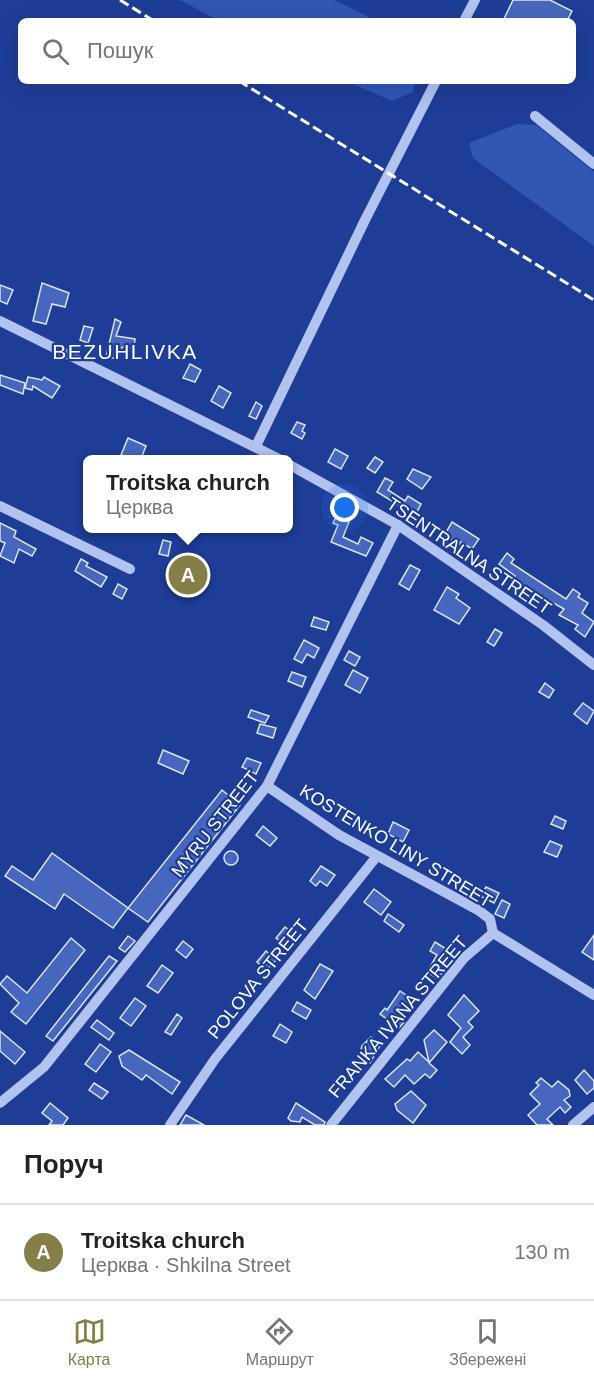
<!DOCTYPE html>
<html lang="uk">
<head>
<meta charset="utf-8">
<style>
	:root { --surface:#fff; --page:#f2f2f2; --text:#222; --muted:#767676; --line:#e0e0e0; --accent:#857e46 }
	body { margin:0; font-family:Arial,sans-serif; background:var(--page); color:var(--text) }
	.you { position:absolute; left:345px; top:508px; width:21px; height:21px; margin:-15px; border:4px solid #fff; border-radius:50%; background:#1a73e8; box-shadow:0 0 0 9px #1a73e833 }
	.badge { display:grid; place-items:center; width:39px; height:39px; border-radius:50%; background:var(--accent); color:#fff; font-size:20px; font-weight:700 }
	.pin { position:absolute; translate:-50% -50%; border:3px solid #fff; box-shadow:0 2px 6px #0006 }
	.popup { position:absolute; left:83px; top:455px; width:210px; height:78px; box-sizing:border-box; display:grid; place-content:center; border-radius:9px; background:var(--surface); filter:drop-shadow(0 2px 4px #0005); font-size:20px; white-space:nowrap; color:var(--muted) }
	.popup b { font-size:22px; color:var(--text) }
	.popup::after { content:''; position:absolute; left:50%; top:100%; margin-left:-12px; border:12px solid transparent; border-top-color:var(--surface) }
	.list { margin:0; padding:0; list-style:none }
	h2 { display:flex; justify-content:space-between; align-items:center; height:78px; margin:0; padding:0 24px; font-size:26px }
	h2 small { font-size:20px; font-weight:400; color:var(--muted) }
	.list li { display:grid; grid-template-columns:39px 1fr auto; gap:18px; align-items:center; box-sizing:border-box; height:96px; padding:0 24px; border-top:2px solid var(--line) }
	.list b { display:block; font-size:22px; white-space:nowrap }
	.list p { margin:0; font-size:20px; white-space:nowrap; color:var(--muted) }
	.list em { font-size:20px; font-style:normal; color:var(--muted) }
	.icon { flex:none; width:33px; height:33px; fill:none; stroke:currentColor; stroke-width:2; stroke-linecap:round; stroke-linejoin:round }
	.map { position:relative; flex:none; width:594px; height:1125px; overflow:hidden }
	.search { position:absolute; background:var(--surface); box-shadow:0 6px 24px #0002; left:18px; right:18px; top:18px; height:66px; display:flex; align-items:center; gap:15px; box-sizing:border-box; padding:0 21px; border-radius:9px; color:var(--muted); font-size:22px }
	.sheet { height:174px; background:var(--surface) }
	nav { display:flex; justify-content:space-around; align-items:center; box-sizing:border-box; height:84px; border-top:2px solid var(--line); background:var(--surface); font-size:16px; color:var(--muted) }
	nav a { display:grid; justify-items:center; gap:3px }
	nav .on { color:var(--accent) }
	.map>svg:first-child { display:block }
	.green { fill:#3256b4 }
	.building { fill:#4667bd; stroke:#d8e2fb; stroke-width:1.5 }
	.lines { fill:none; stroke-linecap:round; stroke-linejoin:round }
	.minor { stroke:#b2c3ef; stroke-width:10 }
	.rail { stroke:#fff; stroke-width:3; stroke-dasharray:10 4.5; stroke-linecap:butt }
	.labels { text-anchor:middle; stroke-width:4.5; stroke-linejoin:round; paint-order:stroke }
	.street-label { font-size:18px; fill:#fff; stroke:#1e3d97 }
	.quarter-label { font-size:21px; letter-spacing:1.5px; fill:#fff; stroke:#1e3d97 }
</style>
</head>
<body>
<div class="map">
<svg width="594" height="1125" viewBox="0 0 594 1125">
	<rect width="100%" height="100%" fill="#1e3d97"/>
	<!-- green -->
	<g class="green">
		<polygon points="180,0 334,0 377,21 219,21"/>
		<polygon points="346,81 415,81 413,92 392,101"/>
		<polygon points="517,124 536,125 594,172 594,246 473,158 469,143"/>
	</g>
	<!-- building -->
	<g class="building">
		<polygon points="513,0 550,0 572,11 567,21 503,21"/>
		<polygon points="42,283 69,293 65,307 52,304 46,324 33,321"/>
		<polygon points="0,285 13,290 7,304 0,301"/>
		<polygon points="115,319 121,322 116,336 135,339 134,349 122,347 118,359 106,357"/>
		<polygon points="84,326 93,328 88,343 80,340"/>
		<polygon points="190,364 201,370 195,382 183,378"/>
		<polygon points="0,375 25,383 23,394 0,385"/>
		<polygon points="28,377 42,380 44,377 60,386 52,398 33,386 32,390 25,388"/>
		<polygon points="219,386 231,393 223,408 211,401"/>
		<polygon points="256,402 262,406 256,419 249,416"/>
		<polygon points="297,422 305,425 302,431 305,433 302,439 291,433"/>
		<polygon points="128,438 146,446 141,459 121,455"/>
		<polygon points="335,449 348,456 341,469 328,462"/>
		<polygon points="375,457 383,462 375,473 367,468"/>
		<polygon points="413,469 431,477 422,489 407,479"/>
		<polygon points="385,478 393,482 388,490 405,501 408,496 421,504 417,512 412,509 410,512 377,492"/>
		<polygon points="336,517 349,522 343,537 358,544 361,537 373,543 366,556 331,542 338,525 333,523"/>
		<polygon points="452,522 479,539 472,549 461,542 458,546 445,534"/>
		<polygon points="0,523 16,531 14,537 36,549 32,556 19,549 14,563 0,556 5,543 0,541"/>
		<polygon points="163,540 171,542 168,556 159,554"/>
		<polygon points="507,553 514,559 511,563 566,599 573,589 580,594 578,597 588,603 582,613 594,622 585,637 575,629 578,625 559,615 564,609 513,580 515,576 499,564"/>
		<polygon points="81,559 88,563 86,566 107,577 101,587 75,571"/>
		<polygon points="410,565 420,570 409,590 399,584"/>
		<polygon points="189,570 205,570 206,578 172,583 171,571"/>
		<polygon points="118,584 127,589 122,599 113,594"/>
		<polygon points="447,587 459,594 456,598 470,608 459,624 434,610"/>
		<polygon points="314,617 329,622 326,630 311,626"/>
		<polygon points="495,629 502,633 494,646 487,642"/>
		<polygon points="304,640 319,648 314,658 307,654 302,663 294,659"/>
		<polygon points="349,651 360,657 355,666 344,660"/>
		<polygon points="353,670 368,678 360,693 345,685"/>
		<polygon points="292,672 306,677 302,687 288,681"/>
		<polygon points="545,683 554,690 549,698 539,692"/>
		<polygon points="583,703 594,711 587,724 574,714"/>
		<polygon points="251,710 269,716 265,723 248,717"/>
		<polygon points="260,724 276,728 273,738 257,733"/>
		<polygon points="163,750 189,761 183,774 158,763"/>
		<polygon points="247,758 261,763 256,774 242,767"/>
		<polygon points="222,790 240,805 148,922 128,908"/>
		<polygon points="555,816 566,821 563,829 551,824"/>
		<polygon points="393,822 409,830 403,842 388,834"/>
		<polygon points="263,826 277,838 270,846 256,835"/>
		<polygon points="550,841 562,846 557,857 544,852"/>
		<circle cx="231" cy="858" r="7"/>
		<polygon points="52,853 128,908 113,928 64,894 55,909 5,876 12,866 33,880"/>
		<polygon points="321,866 335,875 327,886 320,881 316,886 310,881"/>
		<polygon points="486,887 499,893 494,903 480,896"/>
		<polygon points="374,889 391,902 381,915 364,902"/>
		<polygon points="502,900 510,904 504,918 495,914"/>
		<polygon points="388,914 404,925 399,932 384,921"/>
		<polygon points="285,927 296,935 288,947 276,938"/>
		<polygon points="594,935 594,960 582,952"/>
		<polygon points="128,936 135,941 125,952 119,948"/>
		<polygon points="71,938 85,950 26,1024 11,1012 19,1003 0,984 7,976 27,993"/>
		<polygon points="183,941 193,949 186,958 176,950"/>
		<polygon points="435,942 454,954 438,979 427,972 437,955 430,951"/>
		<polygon points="266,951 276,960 266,971 257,962"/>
		<polygon points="109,956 117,961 53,1041 46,1036"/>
		<polygon points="320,964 333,971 315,999 304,990"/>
		<polygon points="162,965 173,973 158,993 147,986"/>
		<polygon points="400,991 412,999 399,1018 404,1022 399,1028 380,1014 385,1008 387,1010"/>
		<polygon points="464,995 479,1011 468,1022 473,1027 463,1037 470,1045 462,1054 450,1042 461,1028 448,1015"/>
		<polygon points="135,998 146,1006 131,1026 120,1018"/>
		<polygon points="297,1002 311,1010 306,1019 292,1011"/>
		<polygon points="177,1014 182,1018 171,1035 165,1032"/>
		<polygon points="97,1020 114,1033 109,1040 91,1027"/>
		<polygon points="280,1024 292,1032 286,1043 273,1036"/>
		<polygon points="434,1030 447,1042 429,1063 437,1070 430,1078 425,1074 414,1084 405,1075 394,1087 385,1079 407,1059 410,1061 418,1052 429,1062 424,1040"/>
		<polygon points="0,1031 25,1052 15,1064 0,1051"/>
		<polygon points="371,1037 381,1044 370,1063 359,1055 362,1046"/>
		<polygon points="100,1044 111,1052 96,1072 85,1064"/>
		<polygon points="129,1050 180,1082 172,1094 146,1075 142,1080 122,1066 119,1056"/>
		<polygon points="584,1070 594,1081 594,1088 587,1094 575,1080"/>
		<polygon points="541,1078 552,1087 558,1081 569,1090 570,1096 564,1100 571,1107 565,1113 560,1107 547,1119 553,1125 537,1125 528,1115 540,1104 530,1094 539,1085 536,1083"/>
		<polygon points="94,1083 108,1092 102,1099 89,1090"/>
		<polygon points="411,1091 426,1105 413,1123 397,1110 395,1104"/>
		<polygon points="50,1103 68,1118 63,1125 49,1125 52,1121 42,1113"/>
		<polygon points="296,1103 325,1122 324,1125 315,1125 302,1117 300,1122 291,1121 288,1118"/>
		<polygon points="186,1115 204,1125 180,1125"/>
	</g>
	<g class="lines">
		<!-- minor -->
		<g class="minor">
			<polyline points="464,21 475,0"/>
			<polyline points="535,116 594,164"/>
			<polyline points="0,321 281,460"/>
			<polyline points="256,446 365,220 436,81"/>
			<polyline points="288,464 398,525 543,625 594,665"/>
			<polyline points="0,506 130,569"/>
			<polyline points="267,786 339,835 478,910 490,919 493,933 594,995"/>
			<polyline points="0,1103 44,1067 267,786 398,525"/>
			<polyline points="170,1125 215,1059 377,856"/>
			<polyline points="331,1125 464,958 493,933"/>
			<polyline points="573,1125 594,1107"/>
		</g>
		<!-- rail -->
		<g class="rail">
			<polyline points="120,0 154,21"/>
			<polyline points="239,81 594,300"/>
		</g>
	</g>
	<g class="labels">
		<!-- street labels -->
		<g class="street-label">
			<text transform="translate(469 556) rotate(34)" y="6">TSENTRALNA STREET</text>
			<text transform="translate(215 824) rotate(-52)" y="6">MYRU STREET</text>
			<text transform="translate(396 846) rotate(31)" y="6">KOSTENKO LINY STREET</text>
			<text transform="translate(258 979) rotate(-51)" y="6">POLOVA STREET</text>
			<text transform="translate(398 1017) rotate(-50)" y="6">FRANKA IVANA STREET</text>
		</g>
		<!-- quarter labels -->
		<g class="quarter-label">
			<text x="125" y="359">BEZUHLIVKA</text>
		</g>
	</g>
</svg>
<div class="you"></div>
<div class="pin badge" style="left:188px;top:575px">A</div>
<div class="popup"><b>Troitska church</b>Церква</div>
<div class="search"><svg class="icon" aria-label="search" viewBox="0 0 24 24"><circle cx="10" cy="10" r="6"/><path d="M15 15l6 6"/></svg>Пошук</div>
</div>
<section class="sheet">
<h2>Поруч<small></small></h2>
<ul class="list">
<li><span class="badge">A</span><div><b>Troitska church</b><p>Церква · Shkilna Street</p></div><em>130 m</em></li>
</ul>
</section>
<nav>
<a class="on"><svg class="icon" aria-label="map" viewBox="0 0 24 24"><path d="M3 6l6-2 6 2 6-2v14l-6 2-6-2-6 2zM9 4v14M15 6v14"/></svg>Карта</a>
<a><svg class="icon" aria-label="directions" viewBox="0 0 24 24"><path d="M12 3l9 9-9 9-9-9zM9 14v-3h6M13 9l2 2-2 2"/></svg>Маршрут</a>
<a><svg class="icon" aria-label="saved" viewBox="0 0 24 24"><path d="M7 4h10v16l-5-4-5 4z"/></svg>Збережені</a>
</nav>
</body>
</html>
